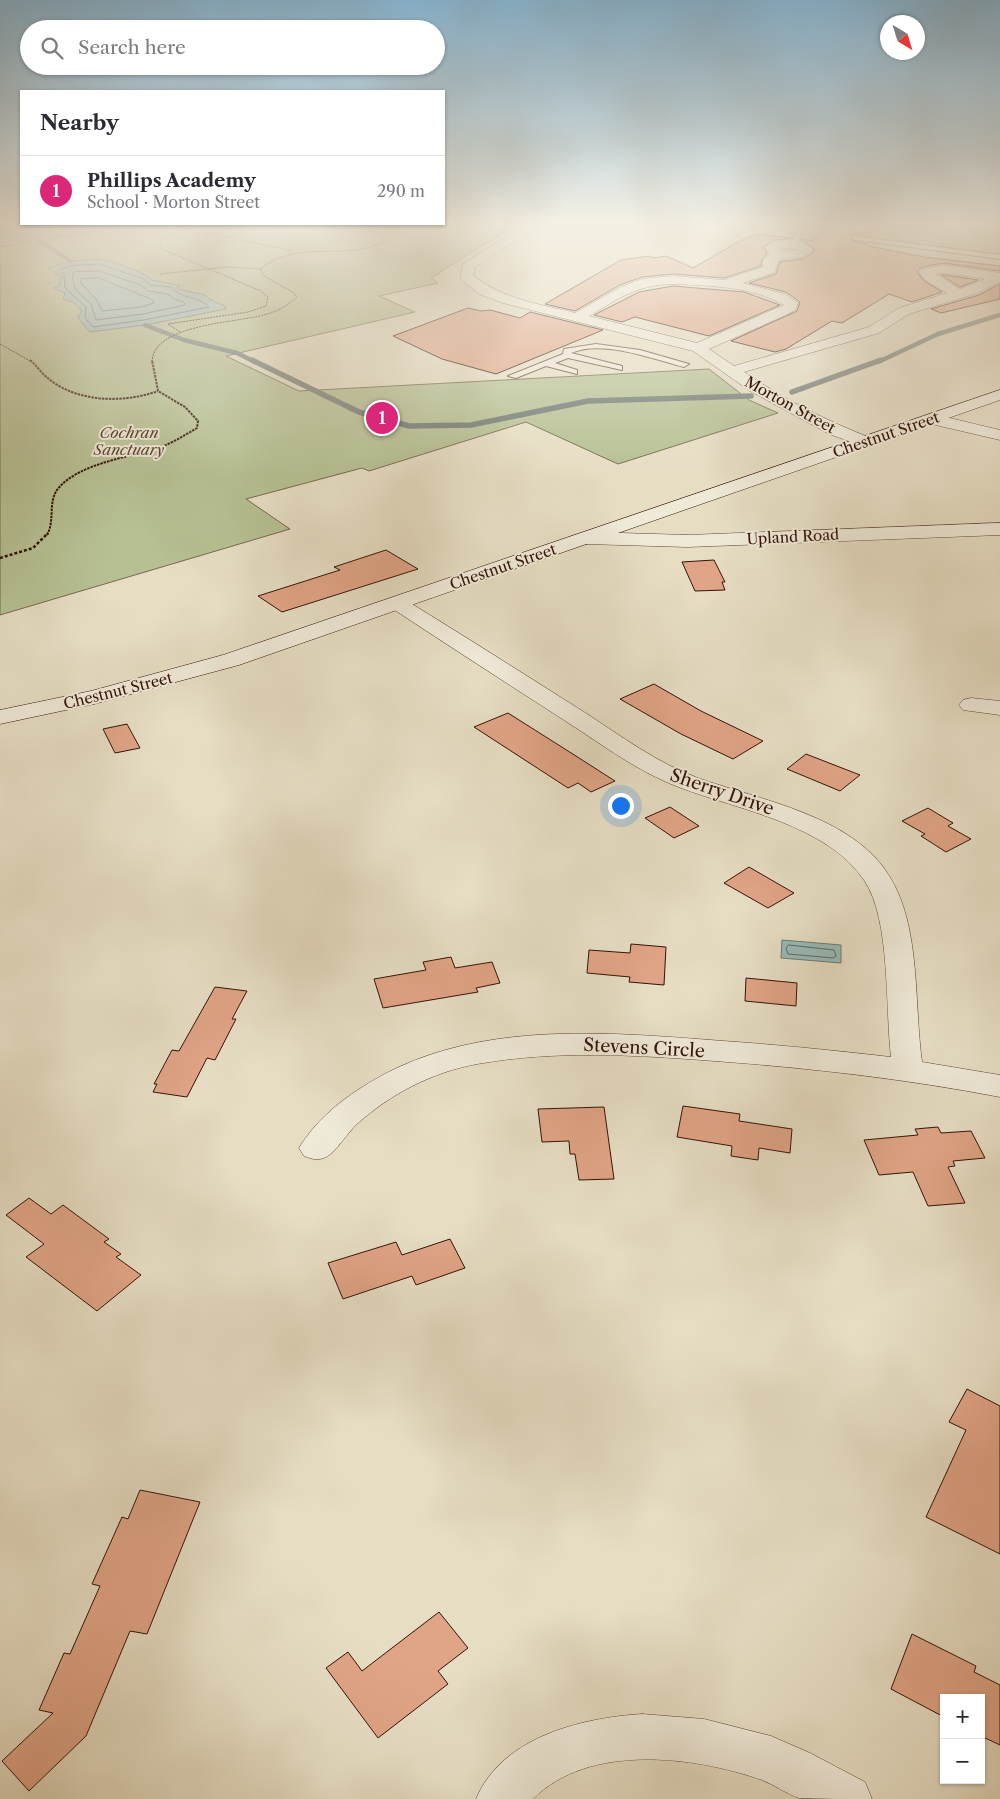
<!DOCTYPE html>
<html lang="en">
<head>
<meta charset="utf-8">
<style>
	:root { --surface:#fff; --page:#f2f2f3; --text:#2b2b33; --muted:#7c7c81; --line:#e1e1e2; --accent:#db2777 }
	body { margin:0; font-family:"Libre Caslon Text",serif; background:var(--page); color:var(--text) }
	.controls { position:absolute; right:15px; bottom:15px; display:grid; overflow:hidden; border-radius:0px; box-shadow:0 1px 4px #0004 }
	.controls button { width:45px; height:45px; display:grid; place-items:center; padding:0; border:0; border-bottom:1px solid var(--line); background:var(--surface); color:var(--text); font:25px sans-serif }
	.compass { position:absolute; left:880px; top:15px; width:45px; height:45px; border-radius:50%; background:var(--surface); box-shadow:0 1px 4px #0004; rotate:142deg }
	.you { position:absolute; left:620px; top:805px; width:18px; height:18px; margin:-12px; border:4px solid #fff; border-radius:50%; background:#1a73e8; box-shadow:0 0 0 8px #1a73e833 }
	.badge { display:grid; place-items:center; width:32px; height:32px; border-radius:50%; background:var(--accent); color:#fff; font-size:16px; font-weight:700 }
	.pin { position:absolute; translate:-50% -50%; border:2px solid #fff; box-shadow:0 1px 5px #0006 }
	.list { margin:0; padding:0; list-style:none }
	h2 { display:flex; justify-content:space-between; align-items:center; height:65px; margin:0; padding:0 20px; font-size:21px }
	h2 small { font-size:16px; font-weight:400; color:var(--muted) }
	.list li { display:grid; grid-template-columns:32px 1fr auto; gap:15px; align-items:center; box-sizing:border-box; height:70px; padding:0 20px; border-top:1px solid var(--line) }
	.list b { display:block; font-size:19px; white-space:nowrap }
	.list p { margin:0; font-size:16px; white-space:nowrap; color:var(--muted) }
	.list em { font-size:16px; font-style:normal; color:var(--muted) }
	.icon { flex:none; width:28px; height:28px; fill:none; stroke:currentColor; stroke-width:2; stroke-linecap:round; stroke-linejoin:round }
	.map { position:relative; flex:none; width:1000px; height:1799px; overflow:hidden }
	.search { position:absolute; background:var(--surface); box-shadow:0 1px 4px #0004; left:20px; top:20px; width:425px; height:55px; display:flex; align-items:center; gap:12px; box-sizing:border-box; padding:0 18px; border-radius:28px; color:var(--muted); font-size:19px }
	.panel { position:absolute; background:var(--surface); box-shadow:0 1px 4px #0004; left:20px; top:90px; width:425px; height:135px; border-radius:0px }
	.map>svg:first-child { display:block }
	.green { fill:#b6c093; stroke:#756a4c }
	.water { fill:#97bbba; stroke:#6f7872 }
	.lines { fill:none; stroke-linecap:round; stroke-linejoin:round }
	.shore { stroke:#666760; stroke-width:1 }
	.stream-far1 { stroke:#6f7872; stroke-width:4.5 }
	.stream { stroke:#6f7872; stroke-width:5.5 }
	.building { fill:#e0a486; stroke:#341306 }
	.lane-casing { stroke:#604635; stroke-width:2 }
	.street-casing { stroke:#604635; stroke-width:1 }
	.secondary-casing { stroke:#341306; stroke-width:1 }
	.path-far2 { stroke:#341306; stroke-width:1; stroke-dasharray:2 1; stroke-linecap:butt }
	.path-far1 { stroke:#341306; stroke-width:2; stroke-dasharray:2.5 1; stroke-linecap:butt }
	.path { stroke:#341306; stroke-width:2.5; stroke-dasharray:3 2; stroke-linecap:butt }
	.lane { fill:#efe9d8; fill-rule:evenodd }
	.street { fill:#efe9d8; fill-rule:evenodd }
	.secondary { fill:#efe9d8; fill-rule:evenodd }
	.labels { text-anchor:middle; stroke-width:4; stroke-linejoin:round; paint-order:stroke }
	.far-street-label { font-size:15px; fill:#341306; stroke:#efe9d8 }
	.far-park-label { font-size:15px; font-style:italic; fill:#5b4730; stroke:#efe9d8 }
	.street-label { font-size:18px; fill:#341306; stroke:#efe9d8 }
</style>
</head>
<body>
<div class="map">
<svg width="1000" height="1799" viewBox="0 0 1000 1799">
	<rect width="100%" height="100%" fill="#e6ddc3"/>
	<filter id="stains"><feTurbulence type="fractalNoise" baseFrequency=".004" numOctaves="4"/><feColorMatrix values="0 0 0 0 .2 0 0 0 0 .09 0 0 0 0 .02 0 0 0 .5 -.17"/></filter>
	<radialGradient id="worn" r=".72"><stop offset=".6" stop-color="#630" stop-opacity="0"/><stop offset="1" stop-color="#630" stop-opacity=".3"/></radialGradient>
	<!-- green -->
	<g class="green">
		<polygon points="0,223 518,223 431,278 438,283 379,296 415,312 226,356 299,391 709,369 749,400 778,413 618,464 526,422 369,471 362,468 246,499 290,529 0,615"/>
		<polygon points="887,223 1000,223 1000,256 942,249 886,237"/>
	</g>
	<!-- water -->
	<g class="water">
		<polygon points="0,223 92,224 97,226 86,231 0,243"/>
		<path d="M100,259C112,261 145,272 152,280L179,285L178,289L205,295L209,299L225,306L226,309L145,325L90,332L78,318L82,311L75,303L63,299L65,293L54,288L59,286L61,277L48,268L70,261Z"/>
		<polygon points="782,940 841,945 841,963 781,958"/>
	</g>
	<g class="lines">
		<!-- shore -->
		<g class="shore">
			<polyline points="0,232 58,224"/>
			<polyline points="0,238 91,224"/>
			<path d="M99,264L144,279L150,285L171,287C181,299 198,296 209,307L144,320L93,327L85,318L86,307L65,288L64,275L61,269L70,266Z"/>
			<polygon points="99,271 141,285 148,291 168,294 174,299 184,302 185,305 143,314 96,320 91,304 76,290 72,277 74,272"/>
			<polygon points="99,278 153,300 154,303 141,307 102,311 96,299 80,282 82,279"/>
			<polygon points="789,945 834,950 836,956 833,958 788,954 786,948"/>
		</g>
		<!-- stream-far1 -->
		<g class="stream-far1">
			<polyline points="36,238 70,261"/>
			<polyline points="145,325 184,340 237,353 255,362"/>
			<polyline points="878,362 938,334 1000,315"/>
		</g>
		<!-- stream -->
		<g class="stream">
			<polyline points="252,360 359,412 409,426 471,425 588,401 751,396"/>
			<polyline points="792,392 881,360"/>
		</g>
	</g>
	<!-- building -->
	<g class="building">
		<polygon points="827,228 871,233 870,236 853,234 851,236 852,241 868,244 868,246 924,257 1000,266 1000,271 944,263 921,267 917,272 924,281 942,292 912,302 889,294 842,323 832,321 786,349 775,352 731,341 797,311 800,302 786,292 749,283 776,274 780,262 803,259 814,252 814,249 802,239 812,241"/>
		<polygon points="759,234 791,238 775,240 764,247 767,254 762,259 761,266 724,278 673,274 642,277 620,285 575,311 545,304 621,260 649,256 654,258 666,256 693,268 745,238"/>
		<polygon points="941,275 944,275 978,280 960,287"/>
		<polygon points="1000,284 1000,299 941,313 931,309 979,295"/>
		<polygon points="673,286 744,292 780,305 709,336 635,317 622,322 594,315 639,292"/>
		<polygon points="468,308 481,311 490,310 520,318 530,312 603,330 496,374 442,359 393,336"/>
		<polygon points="386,550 418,569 282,612 258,596 340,570 334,567"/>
		<polygon points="714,560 725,582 722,582 725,590 695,591 682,562"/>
		<polygon points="654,684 701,711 763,741 733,759 681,734 620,699"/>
		<polygon points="508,713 576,756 615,781 591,792 578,783 568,788 474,727"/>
		<polygon points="127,724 140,748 115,753 103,729"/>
		<polygon points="806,754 860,775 840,791 787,769"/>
		<polygon points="670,807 699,826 674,838 645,818"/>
		<polygon points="928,808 953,823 948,826 971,839 946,852 921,836 925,834 902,821"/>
		<polygon points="749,867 794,893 768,908 724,883"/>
		<polygon points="631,944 666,947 664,985 629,982 630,977 587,973 589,950 630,953"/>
		<polygon points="451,957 455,968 492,962 500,983 476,988 478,992 383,1008 374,979 426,970 423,962"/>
		<polygon points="746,978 797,983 796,1006 745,1001"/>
		<polygon points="215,987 247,991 232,1019 236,1019 215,1060 207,1058 187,1097 153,1092 157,1084 154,1084 172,1050 179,1051"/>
		<polygon points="683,1106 740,1114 739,1121 792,1129 790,1153 759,1148 758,1160 731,1156 732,1146 677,1137"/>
		<polygon points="604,1107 614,1179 579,1180 575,1154 570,1154 569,1141 542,1142 538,1109"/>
		<polygon points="938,1127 941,1133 971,1131 985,1158 953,1161 955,1166 948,1167 965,1203 928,1206 913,1172 879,1175 864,1140 918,1135 915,1129"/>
		<polygon points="29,1198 51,1214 63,1205 109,1239 104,1242 121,1254 116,1257 141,1275 97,1311 26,1257 44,1244 6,1215"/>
		<polygon points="450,1239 465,1268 416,1285 412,1276 343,1299 328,1263 396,1242 402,1255"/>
		<polygon points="967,1389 1000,1406 1000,1554 926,1517 966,1430 949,1422"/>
		<polygon points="140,1490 200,1502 147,1634 130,1631 86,1736 29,1791 2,1761 53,1713 39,1710 64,1653 70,1654 100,1586 92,1584 122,1517 128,1519"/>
		<polygon points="439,1612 468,1648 438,1671 448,1684 378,1738 326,1668 348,1652 362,1671"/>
		<polygon points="912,1634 976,1666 974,1672 1000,1685 1000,1745 981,1736 981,1698 944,1698 944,1717 891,1689"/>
	</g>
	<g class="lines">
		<defs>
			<g id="lane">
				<polygon points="776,224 803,230 797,247 790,245 796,233 773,228"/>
				<polygon points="853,236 1000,255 1000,259 856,240 853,240"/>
				<path d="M596,344L640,350L689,364L684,367C653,359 602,339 571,353L622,366V370L568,358L555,363L577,370V374L546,366L516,378L508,376L563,354L564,349Z"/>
			</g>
			<g id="street">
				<path d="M528,223H543L480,264L474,268V276C502,299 540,304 575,313L621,287L642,279L673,276L724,280L763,267V260L770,254L765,248C775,236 804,238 813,250L803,257L779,260L775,272L743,283L785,294L798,303L795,310L786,315L709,349L734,366L869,327L899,308L947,293L925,280L919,272L921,269L944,265L1000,273V282L978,293L909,314L879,333L744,372C783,399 827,421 871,438L874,442L871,446L865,447L829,434L750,391L693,351L503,303L479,294L462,280L460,277L463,264ZM789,248L798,250L785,251L779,249ZM944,273L985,279L960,289L935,274ZM673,284C709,286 752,286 784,305L697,343L589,316C620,298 636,285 673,284Z"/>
				<polygon points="933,414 1000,430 1000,440 927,423 925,419 927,415"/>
				<polygon points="1000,523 1000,535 688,547 586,544 579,542 576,538 579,534 586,532 688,535"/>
				<path d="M397,597L404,599C464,636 524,674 584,712C621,736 657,763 698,778C760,800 854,816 890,877C921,928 914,1003 922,1062L1000,1075V1097C906,1079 810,1068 715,1061C635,1055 556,1050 477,1064C433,1072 390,1094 357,1124C348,1132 336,1152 326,1157C318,1161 312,1159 304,1156L299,1148C314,1123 337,1103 361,1088C463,1021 594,1031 710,1040C770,1044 831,1050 891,1057C885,1009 891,919 864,880C827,825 740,810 681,788C640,773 604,746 567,722C508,684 449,646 390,607L387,603L390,599Z"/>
				<polygon points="971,698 1000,701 1000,715 963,710 959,705 963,700"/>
				<path d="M642,1714L704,1719L771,1736L810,1753L865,1782L872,1799C857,1799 811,1799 799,1798C786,1794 775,1785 762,1780C694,1756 588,1743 533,1799H476C502,1737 581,1718 642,1714Z"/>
			</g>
			<polygon id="secondary" points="1000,390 1000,400 239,665 94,704 0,724 0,710 91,691 223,655"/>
		</defs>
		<!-- lane casing -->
		<use href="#lane" class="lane-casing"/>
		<!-- street casing -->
		<use href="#street" class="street-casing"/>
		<!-- secondary casing -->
		<use href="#secondary" class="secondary-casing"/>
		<!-- path-far2 -->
		<g class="path-far2">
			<polyline points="168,224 294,251"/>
			<polyline points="373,231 404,224"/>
			<polyline points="47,239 93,232 111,224"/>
			<polyline points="0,247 30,241"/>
			<polyline points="160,274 228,267 260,269"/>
			<polyline points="180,332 168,324 248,312 266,306 268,297 261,291 164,250 159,244 162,239 185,228"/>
			<polyline points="0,344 32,362"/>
			<path d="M152,362C153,323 240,323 267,314C279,311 288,305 297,297L294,293L264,276L260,269C301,238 340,262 384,242L382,235L348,224"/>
		</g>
		<!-- path-far1 -->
		<g class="path-far1">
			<path d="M30,360C37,366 42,374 49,379C78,403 125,403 158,391"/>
			<path d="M47,535C55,521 48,503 57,490C78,462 135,457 166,445C177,440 187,434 197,428L198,421L185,407L158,391L152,360"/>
		</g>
		<!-- path -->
		<polyline class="path" points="0,558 33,548 48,533"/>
		<!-- lane -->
		<use href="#lane" class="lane"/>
		<!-- street -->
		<use href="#street" class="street"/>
		<!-- secondary -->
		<use href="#secondary" class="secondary"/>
	</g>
	<!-- sky -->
	<linearGradient id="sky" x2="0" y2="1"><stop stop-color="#87b7d6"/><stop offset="0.47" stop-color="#f4f0e4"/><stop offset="1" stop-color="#f4f0e4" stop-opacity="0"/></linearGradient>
	<rect width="1000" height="475" fill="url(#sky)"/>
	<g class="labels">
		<!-- far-street labels -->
		<g class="far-street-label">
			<text transform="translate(790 405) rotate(29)" y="5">Morton Street</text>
			<text transform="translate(886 435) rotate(-19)" y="5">Chestnut Street</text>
			<text transform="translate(793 537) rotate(-3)" y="5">Upland Road</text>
			<text transform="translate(503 567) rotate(-19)" y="5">Chestnut Street</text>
			<text transform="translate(118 691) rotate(-14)" y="5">Chestnut Street</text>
		</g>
		<!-- far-park labels -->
		<g class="far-park-label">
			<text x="129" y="438">Cochran<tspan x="129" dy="17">Sanctuary</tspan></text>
		</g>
		<!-- street labels -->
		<g class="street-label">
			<text transform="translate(722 792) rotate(19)" y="6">Sherry Drive</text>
			<text transform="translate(644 1048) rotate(3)" y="6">Stevens Circle</text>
		</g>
	</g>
	<rect width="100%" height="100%" filter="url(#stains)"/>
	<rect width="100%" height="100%" fill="url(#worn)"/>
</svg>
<div class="controls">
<button>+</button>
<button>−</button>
</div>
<svg class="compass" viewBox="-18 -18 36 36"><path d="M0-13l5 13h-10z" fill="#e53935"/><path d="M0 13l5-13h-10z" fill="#7c7c81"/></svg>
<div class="you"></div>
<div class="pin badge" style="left:382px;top:418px">1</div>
<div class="search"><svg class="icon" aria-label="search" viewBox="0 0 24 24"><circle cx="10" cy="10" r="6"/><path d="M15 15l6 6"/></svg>Search here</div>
<section class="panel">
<h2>Nearby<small></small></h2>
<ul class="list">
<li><span class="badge">1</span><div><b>Phillips Academy</b><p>School · Morton Street</p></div><em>290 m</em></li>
</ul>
</section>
</div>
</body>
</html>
